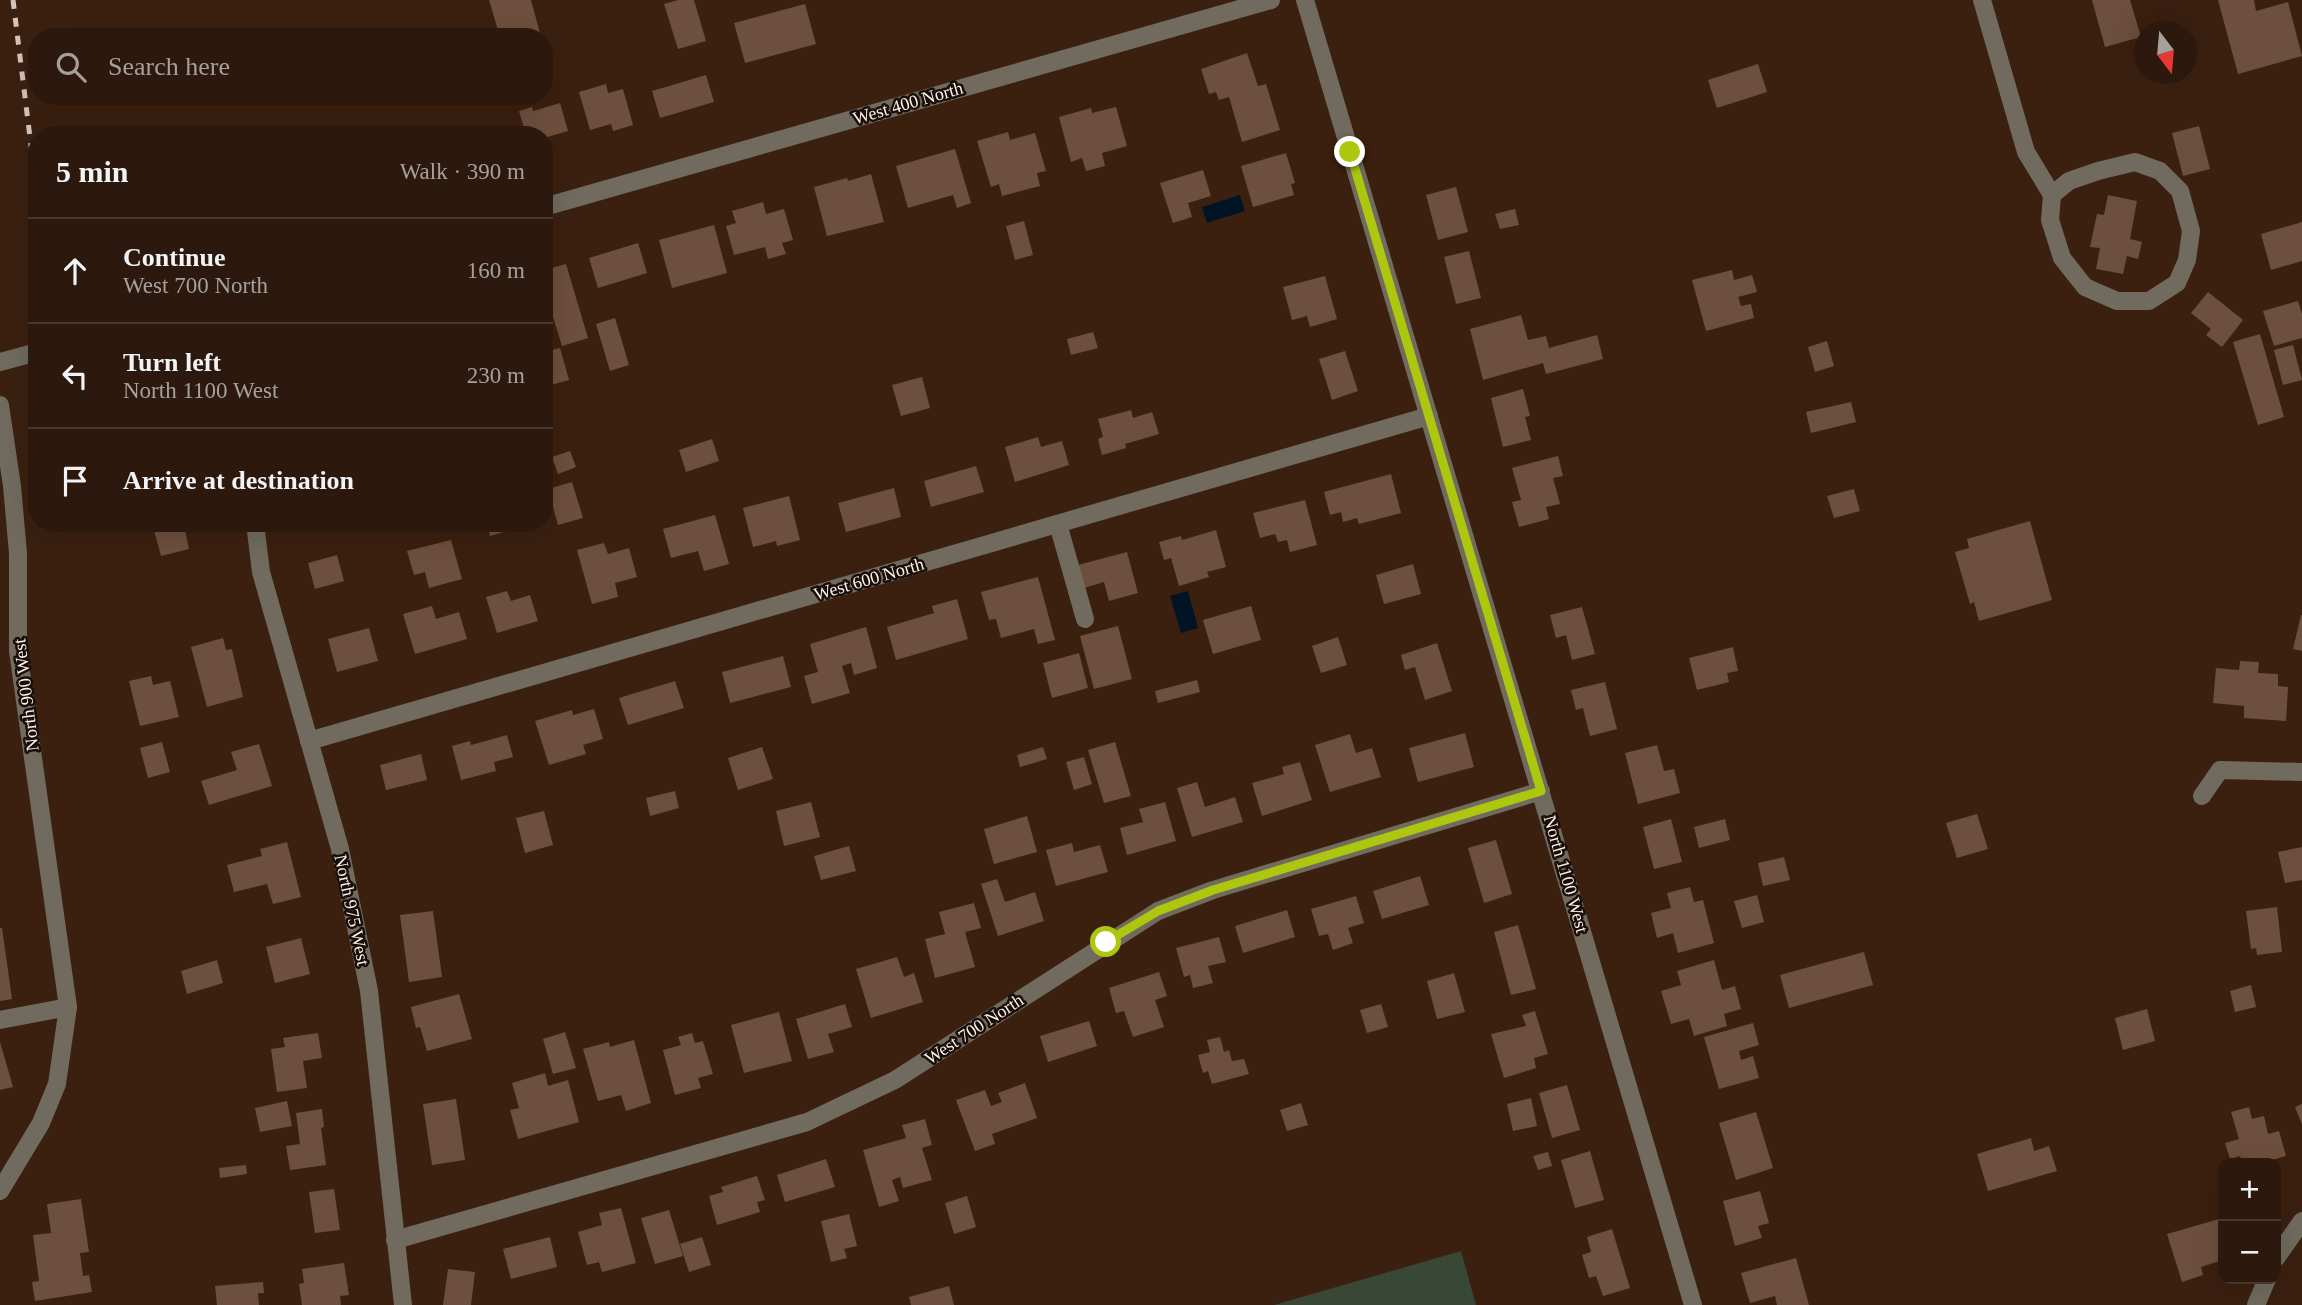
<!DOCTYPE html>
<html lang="en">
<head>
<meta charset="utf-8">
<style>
	:root { --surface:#2c180c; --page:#342115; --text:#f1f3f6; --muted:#a6a09d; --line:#48372d }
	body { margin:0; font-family:Georgia,serif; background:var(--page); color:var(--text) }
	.controls { position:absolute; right:21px; bottom:21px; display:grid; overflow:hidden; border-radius:14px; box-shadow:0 7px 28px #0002 }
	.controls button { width:63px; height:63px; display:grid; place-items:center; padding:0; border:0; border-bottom:2px solid var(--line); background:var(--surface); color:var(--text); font:35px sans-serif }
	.compass { position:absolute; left:2134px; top:21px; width:63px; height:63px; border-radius:50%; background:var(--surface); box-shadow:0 7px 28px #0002; rotate:164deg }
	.stop { position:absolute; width:21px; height:21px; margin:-16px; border:5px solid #adc60e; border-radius:50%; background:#fff }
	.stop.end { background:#adc60e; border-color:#fff; box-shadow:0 2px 7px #0008 }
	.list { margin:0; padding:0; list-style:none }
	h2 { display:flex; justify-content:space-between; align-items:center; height:91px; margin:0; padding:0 28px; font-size:30px }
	h2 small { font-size:23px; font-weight:400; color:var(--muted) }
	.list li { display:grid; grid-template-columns:46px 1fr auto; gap:21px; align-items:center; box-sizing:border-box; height:105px; padding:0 28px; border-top:2px solid var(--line) }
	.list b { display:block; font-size:26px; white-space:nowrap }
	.list p { margin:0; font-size:23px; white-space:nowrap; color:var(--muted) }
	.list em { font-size:23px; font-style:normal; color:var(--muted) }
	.icon { flex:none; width:38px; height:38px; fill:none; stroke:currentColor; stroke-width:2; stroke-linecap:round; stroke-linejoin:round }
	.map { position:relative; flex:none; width:2302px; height:1305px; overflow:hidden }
	.search { position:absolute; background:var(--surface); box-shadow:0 7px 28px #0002; left:28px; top:28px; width:525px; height:77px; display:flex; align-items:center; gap:18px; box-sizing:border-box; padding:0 24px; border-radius:28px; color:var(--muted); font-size:26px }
	.panel { position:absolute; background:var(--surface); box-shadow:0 7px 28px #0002; left:28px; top:126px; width:525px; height:406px; border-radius:28px }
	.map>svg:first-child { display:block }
	.green { fill:#384736 }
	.water { fill:#011426 }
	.building { fill:#6d4f3d }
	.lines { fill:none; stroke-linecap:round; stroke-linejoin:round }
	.minor { stroke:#706b5e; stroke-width:18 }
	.rail { stroke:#d3c4bc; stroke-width:5; stroke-dasharray:9 9; stroke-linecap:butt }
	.route { stroke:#adc60e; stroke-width:9 }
	.labels { text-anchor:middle; stroke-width:5; stroke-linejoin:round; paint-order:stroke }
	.street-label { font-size:18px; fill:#fdf2ec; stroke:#190d07 }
</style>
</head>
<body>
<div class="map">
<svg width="2302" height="1305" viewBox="0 0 2302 1305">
	<rect width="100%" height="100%" fill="#3b2010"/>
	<!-- green -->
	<polygon class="green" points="1461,1251 1476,1305 1274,1305"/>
	<!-- water -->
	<g class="water">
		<polygon points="1240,195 1245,211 1207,223 1202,207"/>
		<polygon points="1188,591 1198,628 1181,633 1170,596"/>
	</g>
	<!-- building -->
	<g class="building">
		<polygon points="489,0 531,0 541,37 500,37"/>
		<polygon points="678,0 694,0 706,41 678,49 664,4"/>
		<polygon points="2092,0 2130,0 2141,37 2105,47"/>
		<polygon points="2218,0 2254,0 2256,11 2288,2 2302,56 2238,74"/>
		<polygon points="805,4 816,44 745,63 734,23"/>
		<polygon points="1247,53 1258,86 1266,84 1280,130 1242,142 1229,97 1219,100 1216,92 1209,94 1201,69"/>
		<polygon points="1758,64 1767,92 1717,108 1708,80"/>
		<polygon points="706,75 714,102 660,118 652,91"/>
		<polygon points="606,84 608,93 623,89 633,125 613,131 611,124 590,130 579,92"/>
		<polygon points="560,103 568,131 544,138 544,135 526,135 519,111 532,107 533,111"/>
		<polygon points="1116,107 1127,146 1102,153 1105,166 1086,171 1082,158 1071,162 1059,117 1091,108 1092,113"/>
		<polygon points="2199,126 2210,169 2183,176 2172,133"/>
		<polygon points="1008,132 1010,140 1035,133 1046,171 1037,173 1040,186 1002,196 999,184 991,187 977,141"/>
		<polygon points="955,149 971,203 957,208 953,195 908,208 896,166"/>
		<polygon points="1286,153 1295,183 1291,184 1294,195 1253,207 1241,166"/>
		<polygon points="1203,170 1211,196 1188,203 1192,217 1173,223 1160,183"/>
		<polygon points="871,174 884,222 827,236 814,187 847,178 848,181"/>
		<polygon points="1456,187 1468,232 1438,240 1426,195"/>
		<polygon points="2108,195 2137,201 2130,239 2142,242 2138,259 2127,256 2123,274 2096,269 2100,248 2090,247 2097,214 2104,215"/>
		<polygon points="763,202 766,214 784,209 793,240 782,243 786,254 768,259 765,247 734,255 726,226 736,223 732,211"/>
		<polygon points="1515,209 1519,225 1500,229 1495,214"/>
		<polygon points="1024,221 1033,255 1015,260 1006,226"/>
		<polygon points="2302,222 2302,261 2271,270 2261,234"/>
		<polygon points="714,225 727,273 672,288 659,240"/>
		<polygon points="638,243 647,273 598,288 589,258"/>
		<polygon points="1469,251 1481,298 1456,304 1444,257"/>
		<polygon points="566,264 588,338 562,346 550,307 544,309 544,270"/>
		<polygon points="1732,270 1734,280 1752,275 1757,292 1738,297 1741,306 1751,304 1754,318 1706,331 1692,280"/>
		<polygon points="1325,276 1337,319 1310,327 1307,316 1292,320 1283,287"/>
		<polygon points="2208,292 2243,320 2222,347 2206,335 2211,329 2191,313"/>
		<polygon points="2298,301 2302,314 2302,338 2274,346 2263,311"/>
		<polygon points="1521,315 1528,340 1546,336 1549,348 1597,335 1603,359 1546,374 1543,363 1483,380 1470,329"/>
		<polygon points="615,318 629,365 610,371 596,324"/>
		<polygon points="1093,332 1098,348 1071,355 1067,339"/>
		<polygon points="2260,334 2284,417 2258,425 2233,342"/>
		<polygon points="1827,341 1834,366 1815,372 1808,347"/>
		<polygon points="2293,345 2302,380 2283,385 2274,350"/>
		<polygon points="560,348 569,380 544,387 544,352"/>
		<polygon points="1345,351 1358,391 1332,400 1319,359"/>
		<polygon points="922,377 930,408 901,416 892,385"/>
		<polygon points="1523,389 1530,416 1525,417 1531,440 1503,447 1491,398"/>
		<polygon points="1851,402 1856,422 1811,433 1806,412"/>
		<polygon points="1131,410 1133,418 1152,412 1159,434 1125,444 1126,448 1102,455 1098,439 1103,437 1098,419"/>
		<polygon points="1038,437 1041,447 1062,441 1069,465 1015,482 1005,447"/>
		<polygon points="712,439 719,461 686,472 679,450"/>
		<polygon points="570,451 576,467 558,474 552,457"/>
		<polygon points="1558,456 1563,476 1553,478 1560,504 1546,507 1549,519 1519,527 1512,502 1521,500 1512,468"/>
		<polygon points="976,466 984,492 931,507 924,481"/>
		<polygon points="1391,474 1401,513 1359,524 1357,518 1343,522 1341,512 1330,515 1324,492"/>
		<polygon points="572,482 583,518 558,525 548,489"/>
		<polygon points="894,488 901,517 846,532 838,503"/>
		<polygon points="1854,489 1860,511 1834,518 1827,496"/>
		<polygon points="789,496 800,540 777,546 776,541 753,547 743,508"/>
		<polygon points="1305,500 1317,545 1290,552 1287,540 1278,542 1275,534 1260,538 1253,513"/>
		<polygon points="715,515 729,564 704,571 698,551 671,558 663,529"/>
		<polygon points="2030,521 2052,600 1979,621 1974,602 1970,604 1955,552 1969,548 1967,539"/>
		<polygon points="152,523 190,523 192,529 185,530 189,549 161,556"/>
		<polygon points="486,523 525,523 525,526 490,536"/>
		<polygon points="1216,530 1226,567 1207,572 1209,577 1179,586 1171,558 1164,560 1159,542 1181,536 1182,540"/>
		<polygon points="451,540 462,579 429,588 425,572 414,575 407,551"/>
		<polygon points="604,543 608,554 629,548 637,577 615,583 618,597 592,604 577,550"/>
		<polygon points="1127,552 1138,593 1109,601 1104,582 1084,588 1078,565"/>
		<polygon points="337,555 344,581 315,589 308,563"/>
		<polygon points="1413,564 1421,594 1384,604 1376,575"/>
		<polygon points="1038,577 1055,640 1038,644 1034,629 1001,638 996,619 989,620 981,592"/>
		<polygon points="507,591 511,601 530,595 538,621 497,633 486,597"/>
		<polygon points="957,599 968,639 896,660 887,627 934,613 932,606"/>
		<polygon points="432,606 436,619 459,612 467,639 415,654 403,614"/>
		<polygon points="1251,606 1261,640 1213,654 1203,620"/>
		<polygon points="1582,607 1595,654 1572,660 1566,635 1556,638 1550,615"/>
		<polygon points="2301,615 2302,615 2302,651 2293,649"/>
		<polygon points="1118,626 1132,679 1094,689 1080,636"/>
		<polygon points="866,627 877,668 854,675 851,663 842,666 850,693 812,704 804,676 818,672 810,644"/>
		<polygon points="369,628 378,661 337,672 328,639"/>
		<polygon points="1338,637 1347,665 1321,673 1312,646"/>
		<polygon points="223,638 226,650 232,649 243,697 207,707 191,647"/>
		<polygon points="1437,643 1452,691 1425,700 1415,667 1405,670 1401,655"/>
		<polygon points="1733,647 1738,671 1727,673 1729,682 1697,690 1689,658"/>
		<polygon points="1079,653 1088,688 1052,698 1043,663"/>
		<polygon points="783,656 791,687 730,703 722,672"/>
		<polygon points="2240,661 2259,662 2258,673 2278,674 2278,686 2288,687 2286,721 2244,718 2244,706 2213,703 2216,668 2239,670"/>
		<polygon points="151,676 153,685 170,681 179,717 140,726 129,681"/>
		<polygon points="1197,680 1200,692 1158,703 1155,691"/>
		<polygon points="675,681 684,708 628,725 619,698"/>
		<polygon points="1605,682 1617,729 1590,736 1583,708 1576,710 1571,690"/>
		<polygon points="594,709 603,739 583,745 586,754 549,765 535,721 572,710 573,715"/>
		<polygon points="1465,733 1474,767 1418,782 1409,748"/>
		<polygon points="1350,734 1356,753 1372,748 1381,777 1330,792 1315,745"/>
		<polygon points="507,735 513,757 494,762 496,771 461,780 452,746 470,741 471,745"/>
		<polygon points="162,742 170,772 148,778 140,748"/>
		<polygon points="1115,742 1131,796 1104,803 1088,750"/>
		<polygon points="259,744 272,786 209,805 201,781 237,770 231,752"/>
		<polygon points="1657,745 1664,771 1674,769 1680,793 1638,804 1625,753"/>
		<polygon points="762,747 773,779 738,790 728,758"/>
		<polygon points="1043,747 1047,759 1020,767 1017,755"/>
		<polygon points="421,754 427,780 386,790 380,765"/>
		<polygon points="1084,757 1092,784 1074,790 1066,762"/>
		<polygon points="1300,762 1312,800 1262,816 1252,783 1284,774 1282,767"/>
		<polygon points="1197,782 1205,807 1235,797 1243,822 1192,837 1177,788"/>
		<polygon points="675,791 679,808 650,816 646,798"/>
		<polygon points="811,802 820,837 784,846 776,811"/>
		<polygon points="1165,802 1176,841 1127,855 1120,828 1143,822 1139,809"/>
		<polygon points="544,811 553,845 525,853 516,818"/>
		<polygon points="1977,814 1988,849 1957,858 1946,823"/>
		<polygon points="1027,816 1037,852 994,864 984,829"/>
		<polygon points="1671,819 1682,862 1654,869 1643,827"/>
		<polygon points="1725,819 1730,840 1699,848 1694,827"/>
		<polygon points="1496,840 1512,894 1484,903 1468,848"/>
		<polygon points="287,842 301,897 273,904 267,884 234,892 227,865 262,856 260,849"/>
		<polygon points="1072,843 1074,852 1100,845 1108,872 1056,886 1046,850"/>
		<polygon points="849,846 856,871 821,880 814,856"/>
		<polygon points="2302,847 2302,880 2285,883 2278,852"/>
		<polygon points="1784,857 1790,880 1763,886 1758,863"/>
		<polygon points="1420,876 1429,905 1382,919 1373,891"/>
		<polygon points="997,879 1005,902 1035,892 1044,921 998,936 981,884"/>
		<polygon points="1690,887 1694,902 1703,900 1714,943 1678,953 1673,933 1657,938 1651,913 1671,908 1667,893"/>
		<polygon points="1757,895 1764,922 1742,928 1734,901"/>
		<polygon points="1356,896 1364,923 1348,928 1353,943 1333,950 1328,934 1319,936 1311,909"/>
		<polygon points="974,903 981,928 965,932 975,967 935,978 925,939 945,934 939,912"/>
		<polygon points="2277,907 2282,952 2257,955 2256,948 2251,949 2246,911"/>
		<polygon points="1287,910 1295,937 1243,953 1235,926"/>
		<polygon points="433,911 442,977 409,982 400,915"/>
		<polygon points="1518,925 1536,989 1511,995 1494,932"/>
		<polygon points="0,928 2,928 12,999 0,1001"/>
		<polygon points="1219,937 1226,962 1208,966 1213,983 1193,988 1190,975 1184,977 1176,948"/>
		<polygon points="301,938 310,974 275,983 266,947"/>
		<polygon points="1864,952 1873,985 1789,1008 1780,975"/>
		<polygon points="897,957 904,977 914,973 923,1002 871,1018 856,969"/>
		<polygon points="217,960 223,983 187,994 181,971"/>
		<polygon points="1714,960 1722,990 1735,986 1741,1009 1724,1014 1727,1026 1694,1036 1689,1019 1671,1024 1661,991 1681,985 1677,971"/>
		<polygon points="1159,972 1167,996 1155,1000 1164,1027 1133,1037 1124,1011 1116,1013 1109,988"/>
		<polygon points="1454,973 1465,1012 1437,1019 1427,981"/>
		<polygon points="2251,985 2256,1007 2235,1012 2230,991"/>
		<polygon points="459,994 472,1039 427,1051 420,1027 416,1028 411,1007"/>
		<polygon points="845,1004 852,1027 828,1034 834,1052 808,1059 796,1019"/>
		<polygon points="1381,1004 1388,1027 1367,1033 1360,1010"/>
		<polygon points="2147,1009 2155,1041 2123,1050 2115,1018"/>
		<polygon points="1535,1011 1548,1054 1534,1058 1536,1068 1504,1078 1491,1034 1526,1026 1522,1015"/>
		<polygon points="779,1012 792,1061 744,1073 731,1025"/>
		<polygon points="1089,1021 1097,1046 1048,1062 1040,1036"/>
		<polygon points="1753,1023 1759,1045 1739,1051 1741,1060 1753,1056 1759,1078 1719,1089 1704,1037"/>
		<polygon points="565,1032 576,1068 553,1074 543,1039"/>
		<polygon points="318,1033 322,1058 303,1061 307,1088 277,1092 271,1049 285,1047 283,1038"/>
		<polygon points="692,1033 695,1043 703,1041 713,1074 698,1078 701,1088 675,1095 663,1050 681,1045 678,1037"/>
		<polygon points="1220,1037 1224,1052 1229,1050 1232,1061 1244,1059 1249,1074 1212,1084 1208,1071 1203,1073 1198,1055 1210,1052 1207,1040"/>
		<polygon points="634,1040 651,1103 626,1111 621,1095 598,1101 583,1049 609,1042 610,1047"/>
		<polygon points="0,1042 13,1087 0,1090"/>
		<polygon points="545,1073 548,1086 568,1080 579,1122 518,1139 510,1110 519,1108 512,1083"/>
		<polygon points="1025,1083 1037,1118 992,1134 995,1144 975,1151 956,1100 985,1090 991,1106 1002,1102 998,1093"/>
		<polygon points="1567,1085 1580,1130 1552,1138 1539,1093"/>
		<polygon points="1531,1098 1537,1126 1513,1131 1507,1104"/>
		<polygon points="456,1099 465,1160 432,1165 423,1104"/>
		<polygon points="287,1101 292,1126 260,1132 255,1108"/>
		<polygon points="1301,1103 1308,1125 1287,1131 1280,1110"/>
		<polygon points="2302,1104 2302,1124 2295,1107"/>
		<polygon points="2249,1107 2252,1119 2264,1116 2268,1134 2279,1131 2286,1156 2261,1163 2242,1163 2240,1156 2230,1159 2225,1143 2239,1139 2231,1112"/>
		<polygon points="322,1109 324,1127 321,1128 326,1165 290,1170 286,1146 300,1144 296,1113"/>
		<polygon points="1756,1112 1773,1168 1736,1180 1719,1123"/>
		<polygon points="925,1119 932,1145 922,1148 932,1180 903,1188 900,1177 892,1180 899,1201 879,1207 863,1150 906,1138 902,1125"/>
		<polygon points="2031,1138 2034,1151 2049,1146 2057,1171 1988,1191 1977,1154"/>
		<polygon points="1590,1151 1604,1200 1575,1208 1561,1160"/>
		<polygon points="1548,1152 1552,1166 1538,1170 1533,1156"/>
		<polygon points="826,1159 835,1187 785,1202 777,1175"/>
		<polygon points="246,1165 247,1174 220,1178 219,1168"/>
		<polygon points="757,1176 765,1200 757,1202 760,1212 717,1225 709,1196 723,1192 721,1187"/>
		<polygon points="334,1189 340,1230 315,1233 309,1192"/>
		<polygon points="1760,1191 1769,1223 1758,1226 1762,1238 1735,1246 1723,1201"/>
		<polygon points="967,1196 976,1227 954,1234 945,1203"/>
		<polygon points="81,1199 89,1252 80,1253 83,1276 89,1275 92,1292 35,1301 32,1282 39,1281 33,1235 51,1233 47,1204"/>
		<polygon points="621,1208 636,1263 602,1272 599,1262 587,1265 578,1232 602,1225 599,1213"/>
		<polygon points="669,1210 683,1256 655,1264 641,1218"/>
		<polygon points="849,1214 857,1246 844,1249 847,1258 831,1262 821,1221"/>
		<polygon points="2223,1218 2223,1260 2201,1267 2203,1275 2182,1282 2167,1234"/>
		<polygon points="1612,1229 1630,1288 1603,1296 1596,1276 1589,1278 1582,1255 1591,1252 1587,1237"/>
		<polygon points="550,1237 557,1267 511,1279 503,1249"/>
		<polygon points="702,1237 711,1265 689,1272 680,1244"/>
		<polygon points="1796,1258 1809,1305 1777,1305 1775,1296 1750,1303 1741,1273"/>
		<polygon points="344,1263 349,1295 340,1296 341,1305 302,1305 299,1284 304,1283 302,1269"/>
		<polygon points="448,1269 475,1272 471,1305 443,1305"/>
		<polygon points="263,1282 264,1293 258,1293 259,1305 217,1305 215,1286"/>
		<polygon points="949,1286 954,1305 911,1305 909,1297"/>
	</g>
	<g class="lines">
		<!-- minor -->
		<g class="minor">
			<polyline points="1305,0 1693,1305"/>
			<polyline points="1982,0 2026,152 2052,195 2050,220 2062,258 2085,287 2117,301 2149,301 2177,283 2187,260 2191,231 2180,191 2160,171 2135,162 2098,171 2069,181 2052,195"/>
			<polyline points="544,207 1271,0"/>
			<polyline points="0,362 37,352"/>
			<polyline points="0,405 12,486 18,553 18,651 68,1007 57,1084 41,1123 0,1191"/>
			<polyline points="255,523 261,572 340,849 369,991 403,1305"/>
			<polyline points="1058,524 1085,619"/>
			<polyline points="309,741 1429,416"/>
			<polyline points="2202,796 2220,770 2302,772"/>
			<polyline points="0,1020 68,1007"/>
			<polyline points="395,1240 807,1122 895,1080 1158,911 1213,890 1541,791"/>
			<polyline points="2276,1258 2302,1221"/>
			<polyline points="2256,1305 2267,1279"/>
		</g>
		<!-- rail -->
		<polyline class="rail" points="13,0 37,194"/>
	</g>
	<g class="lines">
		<!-- route -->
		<polyline class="route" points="1106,942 1158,911 1213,890 1541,791 1350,152"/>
	</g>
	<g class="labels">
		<!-- street labels -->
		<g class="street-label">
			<text transform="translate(908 103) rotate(-16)" y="6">West 400 North</text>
			<text transform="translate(869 579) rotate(-16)" y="6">West 600 North</text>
			<text transform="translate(26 695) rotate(-97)" y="6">North 900 West</text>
			<text transform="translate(1566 874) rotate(74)" y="6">North 1100 West</text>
			<text transform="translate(352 910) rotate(78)" y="6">North 975 West</text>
			<text transform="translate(974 1029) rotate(-33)" y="6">West 700 North</text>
		</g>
	</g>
</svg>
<div class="controls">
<button>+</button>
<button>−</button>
</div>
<svg class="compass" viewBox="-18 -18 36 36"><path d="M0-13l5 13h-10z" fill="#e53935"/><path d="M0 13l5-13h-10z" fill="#a6a09d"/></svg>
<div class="stop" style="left:1106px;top:942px"></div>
<div class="stop end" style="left:1350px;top:152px"></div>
<div class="search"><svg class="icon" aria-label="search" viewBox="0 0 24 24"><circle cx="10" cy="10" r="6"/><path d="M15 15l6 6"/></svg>Search here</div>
<section class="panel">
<h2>5 min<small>Walk · 390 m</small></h2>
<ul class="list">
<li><svg class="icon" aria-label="ahead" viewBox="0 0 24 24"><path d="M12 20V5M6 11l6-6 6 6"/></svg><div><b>Continue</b><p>West 700 North</p></div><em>160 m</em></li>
<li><svg class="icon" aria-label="left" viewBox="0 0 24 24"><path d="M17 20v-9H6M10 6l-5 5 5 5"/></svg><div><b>Turn left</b><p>North 1100 West</p></div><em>230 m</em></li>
<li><svg class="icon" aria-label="arrive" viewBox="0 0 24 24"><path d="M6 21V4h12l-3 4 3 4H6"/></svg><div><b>Arrive at destination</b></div></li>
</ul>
</section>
</div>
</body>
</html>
